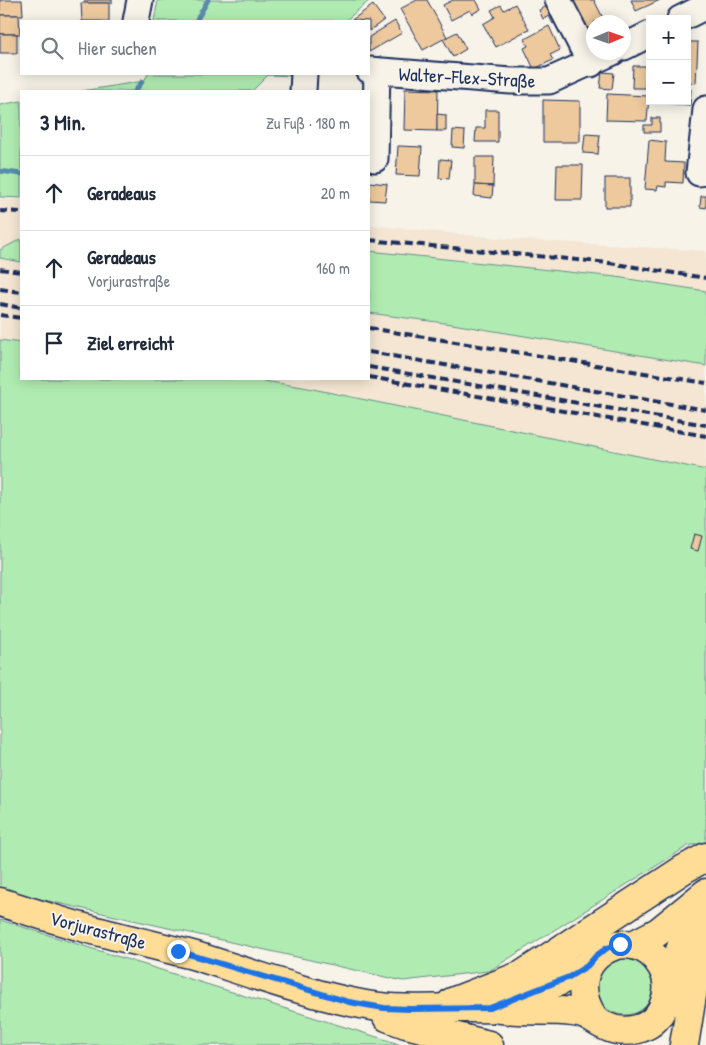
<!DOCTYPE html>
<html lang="de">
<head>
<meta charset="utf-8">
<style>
	:root { --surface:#fff; --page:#f6f6f7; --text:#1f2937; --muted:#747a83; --line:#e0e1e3 }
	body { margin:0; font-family:"Patrick Hand",sans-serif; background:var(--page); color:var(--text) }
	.controls { position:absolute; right:15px; top:15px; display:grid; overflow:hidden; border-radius:0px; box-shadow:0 2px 12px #0003 }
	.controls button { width:45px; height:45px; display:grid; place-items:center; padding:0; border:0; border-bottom:1px solid var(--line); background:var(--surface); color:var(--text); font:25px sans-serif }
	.compass { position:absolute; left:586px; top:15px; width:45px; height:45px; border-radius:50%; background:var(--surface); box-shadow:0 2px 12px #0003; rotate:88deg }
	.stop { position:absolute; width:15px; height:15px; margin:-11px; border:4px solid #1a73e8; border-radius:50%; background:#fff }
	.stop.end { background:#1a73e8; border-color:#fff; box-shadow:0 1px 5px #0008 }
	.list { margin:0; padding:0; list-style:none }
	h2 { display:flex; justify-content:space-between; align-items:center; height:65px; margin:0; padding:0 20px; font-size:21px }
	h2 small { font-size:16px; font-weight:400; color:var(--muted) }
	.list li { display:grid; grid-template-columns:32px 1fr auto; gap:15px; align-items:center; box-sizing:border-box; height:75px; padding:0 20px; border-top:1px solid var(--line) }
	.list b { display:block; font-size:19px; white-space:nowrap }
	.list p { margin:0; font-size:16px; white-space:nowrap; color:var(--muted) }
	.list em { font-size:16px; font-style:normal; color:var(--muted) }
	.icon { flex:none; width:28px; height:28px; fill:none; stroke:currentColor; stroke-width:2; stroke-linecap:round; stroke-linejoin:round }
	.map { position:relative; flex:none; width:706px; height:1045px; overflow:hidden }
	.search { position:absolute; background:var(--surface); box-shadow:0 2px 12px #0003; left:20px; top:20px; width:350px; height:55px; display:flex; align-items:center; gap:12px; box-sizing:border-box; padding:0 18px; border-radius:0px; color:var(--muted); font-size:19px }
	.panel { position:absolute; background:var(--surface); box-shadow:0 2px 12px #0003; left:20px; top:90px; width:350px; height:290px; border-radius:0px }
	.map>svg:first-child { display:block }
	.built { fill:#f4e6d2 }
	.green { fill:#b0ecb1; stroke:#668e88 }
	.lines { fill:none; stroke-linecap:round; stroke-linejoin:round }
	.stream { stroke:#588cad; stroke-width:5 }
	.building { fill:#edc99d; stroke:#1b2f5e }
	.minor-casing { stroke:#1b2f5e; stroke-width:29 }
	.major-casing { stroke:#1b2f5e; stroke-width:31 }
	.minor { stroke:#f7f3e8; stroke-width:25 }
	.major { stroke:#ffdd96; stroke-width:28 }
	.rail { stroke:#1b2f5e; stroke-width:4; stroke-dasharray:8 4; stroke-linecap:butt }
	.route { stroke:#1a73e8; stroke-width:6 }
	.labels { text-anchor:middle; stroke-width:4; stroke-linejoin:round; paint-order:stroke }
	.street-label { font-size:19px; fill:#1b2f5e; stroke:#f7f3e8 }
</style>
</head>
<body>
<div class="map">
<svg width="706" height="1045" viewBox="0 0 706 1045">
	<rect width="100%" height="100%" fill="#f7f3e8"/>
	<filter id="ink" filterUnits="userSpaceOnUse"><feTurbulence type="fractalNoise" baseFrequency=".02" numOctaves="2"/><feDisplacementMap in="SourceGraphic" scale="10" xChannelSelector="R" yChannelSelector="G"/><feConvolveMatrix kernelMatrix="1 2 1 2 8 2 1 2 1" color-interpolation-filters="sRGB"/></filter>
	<g filter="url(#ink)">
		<!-- built -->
		<g class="built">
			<polygon points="0,199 21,200 21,239 0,250"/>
			<polygon points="369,225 508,239 706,251 706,291 616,277 369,251"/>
			<polygon points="0,258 21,262 21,343 0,340"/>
			<polygon points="369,313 452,324 706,366 706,470 303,387 250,379 369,379"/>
		</g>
		<!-- green -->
		<g class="green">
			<polygon points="158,0 370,0 345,21 154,21"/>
			<polygon points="148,74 318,74 317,77 268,75 252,91 82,91 144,81"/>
			<polygon points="21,101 21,198 0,197 0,105"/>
			<polygon points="21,239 21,262 0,258 0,250"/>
			<polygon points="369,251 616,277 706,291 706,366 452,324 369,313"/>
			<polygon points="0,340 21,343 21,379 250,379 303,387 706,470 706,842 688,846 489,971 403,981 0,890"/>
			<polygon points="0,920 393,1042 401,1045 0,1045"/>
			<circle cx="625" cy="986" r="29"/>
		</g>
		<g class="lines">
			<!-- stream -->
			<g class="stream">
				<polyline points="196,21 208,0"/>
				<polyline points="135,91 142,82"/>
				<polyline points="0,171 21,174"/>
			</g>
		</g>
		<!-- building -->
		<g class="building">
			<polygon points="0,0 22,0 23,15 0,15"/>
			<rect x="85" y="0" width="27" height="3"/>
			<polygon points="417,0 427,0 447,37 423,50 400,9"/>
			<polygon points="453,0 476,0 481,9 472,14 470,10 451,20 443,5"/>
			<polygon points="566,0 594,0 605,22 594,22 594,38 588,41"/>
			<polygon points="631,0 660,0 636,11"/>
			<polygon points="81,3 109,3 109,21 82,21"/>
			<polygon points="515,4 529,29 496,47 483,24 495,17 491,10 501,5 504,10"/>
			<polygon points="551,4 559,20 553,24 549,16 543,19 539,10"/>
			<polygon points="373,5 384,20 369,31 369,21 352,20"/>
			<polygon points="0,15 19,15 20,34 0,34"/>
			<polygon points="395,21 402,33 369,52 369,37"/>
			<polygon points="549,26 560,50 550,55 553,60 534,69 524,48 528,46 525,39"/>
			<polygon points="457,32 466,49 453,57 443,39"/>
			<rect x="0" y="34" width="17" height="19"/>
			<polygon points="687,42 698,42 696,83 687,82"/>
			<polygon points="633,66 646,66 645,88 632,88"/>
			<polygon points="602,72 614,73 612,89 600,88"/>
			<polygon points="405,89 438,90 437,131 404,130"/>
			<polygon points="687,89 691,89 690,105 660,103 660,101 687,101"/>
			<polygon points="607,94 649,96 647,121 606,120"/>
			<polygon points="543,100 580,101 580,142 543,142"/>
			<polygon points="485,110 498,110 498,142 475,142 476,128 485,128"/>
			<polygon points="437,114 446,115 446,131 437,131"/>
			<polygon points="652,118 660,118 660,132 644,132 644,125 652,125"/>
			<polygon points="453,130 465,131 464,148 452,147"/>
			<polygon points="585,134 600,135 598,154 583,153"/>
			<polygon points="649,140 666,142 665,162 684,163 683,183 666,182 666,187 658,186 657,190 645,189"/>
			<polygon points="398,146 422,147 420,176 396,175"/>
			<polygon points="475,157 494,157 493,186 475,185"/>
			<polygon points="440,159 451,160 449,179 439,178"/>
			<polygon points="557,165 583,165 582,200 556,200"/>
			<rect x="605" y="178" width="25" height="29"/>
			<polygon points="369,182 387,184 385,201 369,200"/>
			<polygon points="475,185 493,186 492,198 474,196"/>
			<polygon points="701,196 706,196 706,208 700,207"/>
			<polygon points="694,534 702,536 698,551 690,549"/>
		</g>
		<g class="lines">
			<defs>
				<g id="minor">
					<polyline points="558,0 591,64"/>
					<polyline points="680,19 706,6"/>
					<polyline points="136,21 140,0"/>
					<polyline points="624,47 650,34"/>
					<polyline points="369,70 511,81 549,81 613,52"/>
					<polyline points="303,91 304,74"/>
					<polyline points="375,159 377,71"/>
					<polyline points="699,173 706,109"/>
				</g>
				<g id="major">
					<path d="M0,902C28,911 56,920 85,928C122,938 159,946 196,956C250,973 310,995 366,1005C411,1013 457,1005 502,1009C526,1012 550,1009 573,1012C589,1014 592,1020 605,1026C625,1036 652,1030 662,1009C669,995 670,981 662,967C632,915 556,961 593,1017"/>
					<polyline points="633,945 658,932 706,893"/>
					<polyline points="668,983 686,934 706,906"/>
					<polyline points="452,1002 522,975 684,869 706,857"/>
					<polyline points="496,1006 558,982 587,966"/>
					<polyline points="387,1017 406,1024 489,1045"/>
					<polyline points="684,1045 696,971 706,938"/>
				</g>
			</defs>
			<!-- minor casing -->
			<use href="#minor" class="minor-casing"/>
			<!-- major casing -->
			<use href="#major" class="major-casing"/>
			<!-- minor -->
			<use href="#minor" class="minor"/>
			<!-- major -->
			<use href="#major" class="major"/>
			<!-- rail -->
			<g class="rail">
				<polyline points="0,211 21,212"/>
				<polyline points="369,240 609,263 706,278"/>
				<polyline points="0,269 21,272"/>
				<polyline points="0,289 21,292"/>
				<polyline points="0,304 21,308"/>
				<polyline points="0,315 21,318"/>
				<polyline points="369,328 706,383"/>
				<polyline points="369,352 706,410"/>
				<polyline points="369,367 706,425"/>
				<polyline points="369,377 706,436"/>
			</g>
		</g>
	</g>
	<g class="lines" filter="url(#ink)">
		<!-- route -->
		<polyline class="route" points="178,951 349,1002 384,1008 410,1009 490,1008 569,977 587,966 596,956 607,948 620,944"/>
	</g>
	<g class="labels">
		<!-- street labels -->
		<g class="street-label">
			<text transform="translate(467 77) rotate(3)" y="7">Walter-Flex-Straße</text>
			<text transform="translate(98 930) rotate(15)" y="7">Vorjurastraße</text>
		</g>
	</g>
</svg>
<div class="controls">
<button>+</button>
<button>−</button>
</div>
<svg class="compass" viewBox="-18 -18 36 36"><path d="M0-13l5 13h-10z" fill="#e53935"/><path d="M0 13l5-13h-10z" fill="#747a83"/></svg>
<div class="stop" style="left:620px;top:944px"></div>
<div class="stop end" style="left:178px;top:951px"></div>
<div class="search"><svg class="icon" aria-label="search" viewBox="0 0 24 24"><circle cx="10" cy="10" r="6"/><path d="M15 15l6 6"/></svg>Hier suchen</div>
<section class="panel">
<h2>3 Min.<small>Zu Fuß · 180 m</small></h2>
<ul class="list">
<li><svg class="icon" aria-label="ahead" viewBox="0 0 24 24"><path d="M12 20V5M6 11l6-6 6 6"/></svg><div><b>Geradeaus</b></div><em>20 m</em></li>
<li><svg class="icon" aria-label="ahead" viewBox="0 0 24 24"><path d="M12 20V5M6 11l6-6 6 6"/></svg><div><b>Geradeaus</b><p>Vorjurastraße</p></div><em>160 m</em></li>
<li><svg class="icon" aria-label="arrive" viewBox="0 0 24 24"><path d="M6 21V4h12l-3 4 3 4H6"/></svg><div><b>Ziel erreicht</b></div></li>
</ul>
</section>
</div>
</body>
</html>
